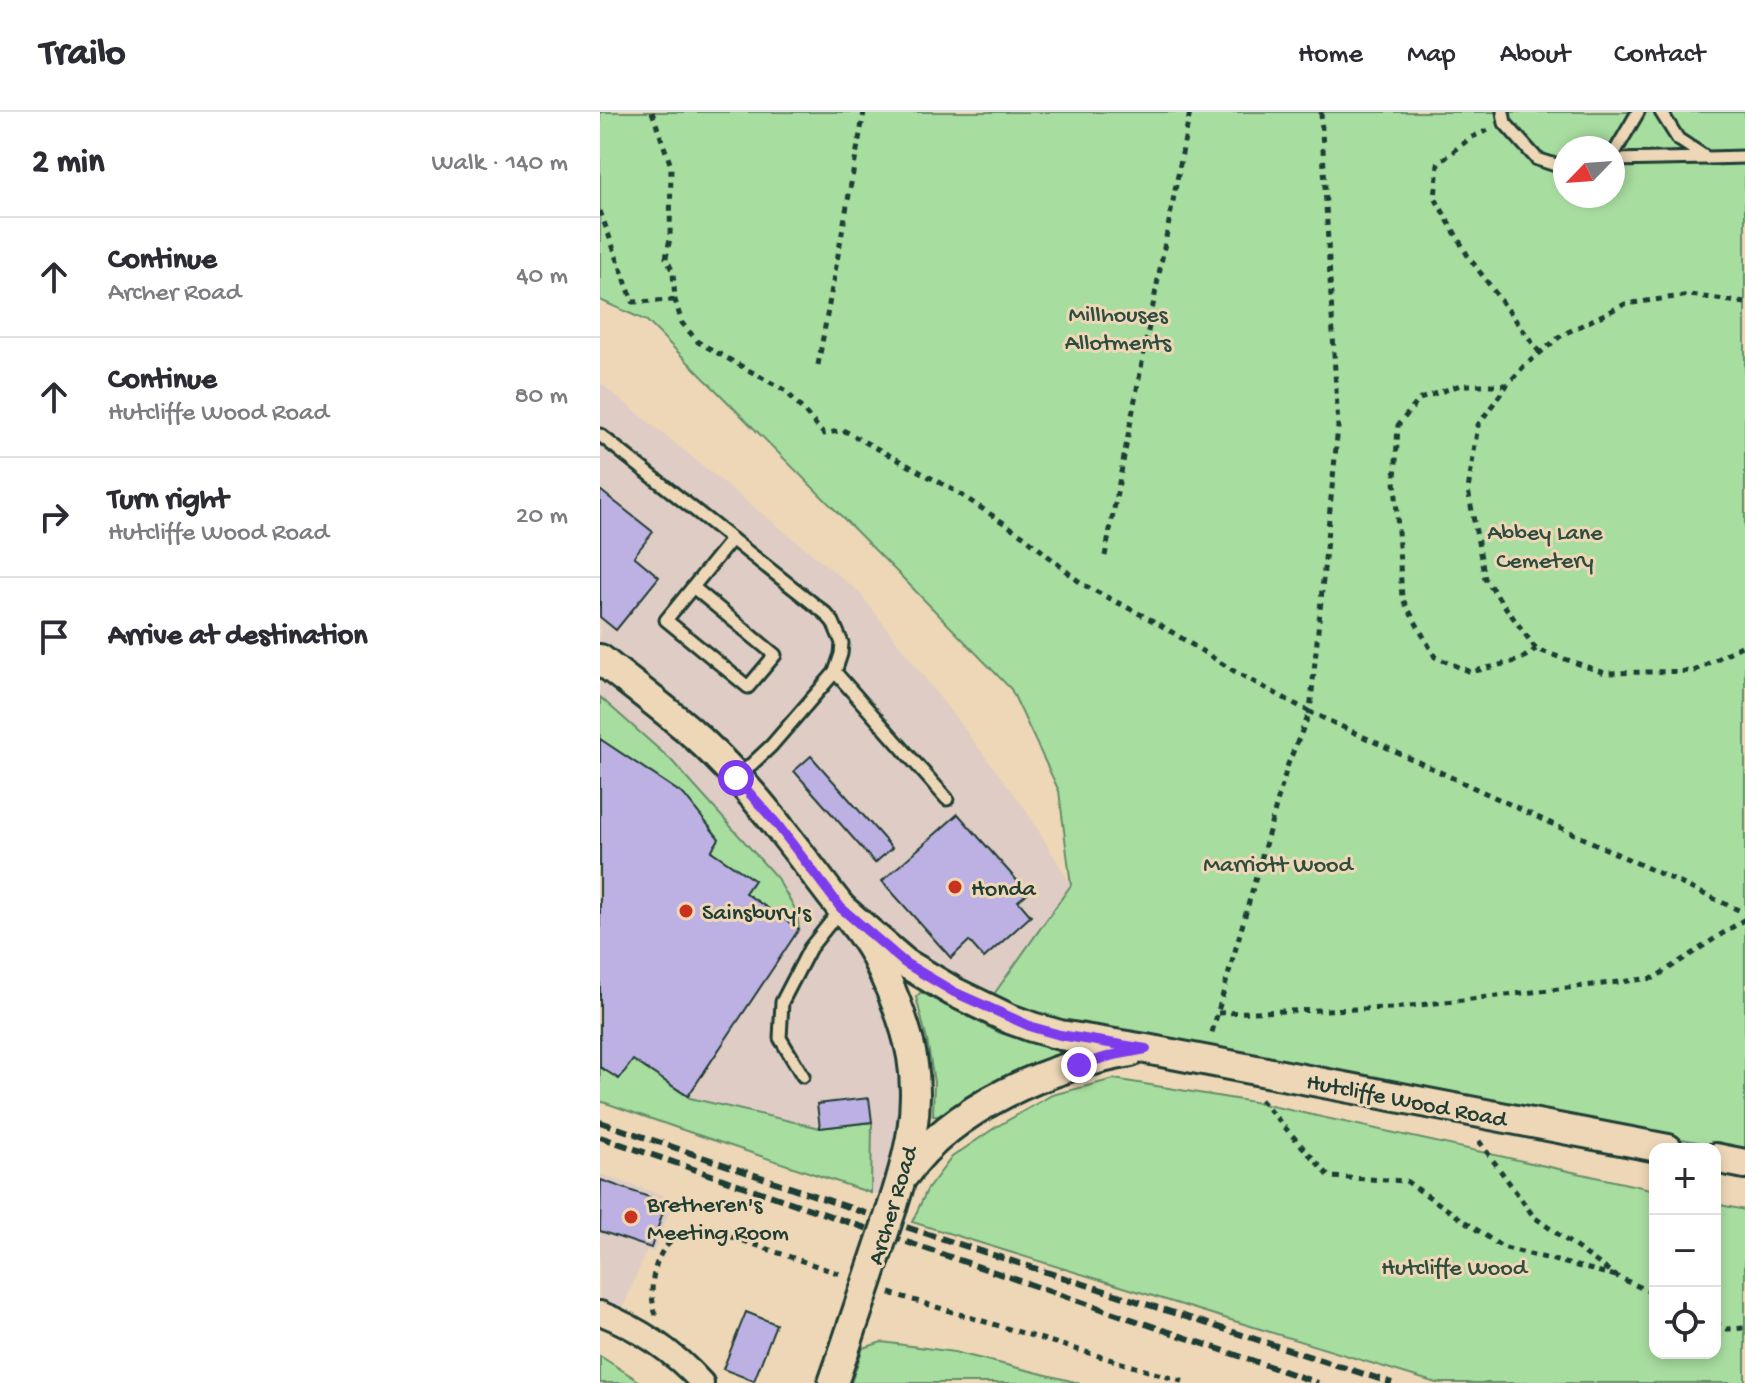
<!DOCTYPE html>
<html lang="en">
<head>
<meta charset="utf-8">
<style>
	:root { --surface:#fff; --page:#f7f7f7; --text:#2b2b33; --muted:#7c7c81; --line:#e1e1e2 }
	body { margin:0; font-family:"Gochi Hand",sans-serif; background:var(--page); color:var(--text) }
	.controls { position:absolute; right:24px; bottom:24px; display:grid; overflow:hidden; border-radius:16px; box-shadow:0 4px 12px #0003 }
	.controls button { width:72px; height:72px; display:grid; place-items:center; padding:0; border:0; border-bottom:2px solid var(--line); background:var(--surface); color:var(--text); font:40px sans-serif }
	.compass { position:absolute; left:953px; top:24px; width:72px; height:72px; border-radius:50%; background:var(--surface); box-shadow:0 4px 12px #0003; rotate:245deg }
	.stop { position:absolute; width:24px; height:24px; margin:-18px; border:6px solid #7c3aed; border-radius:50%; background:#fff }
	.stop.end { background:#7c3aed; border-color:#fff; box-shadow:0 2px 8px #0008 }
	.list { margin:0; padding:0; list-style:none }
	h2 { display:flex; justify-content:space-between; align-items:center; height:104px; margin:0; padding:0 32px; font-size:34px }
	h2 small { font-size:26px; font-weight:400; color:var(--muted) }
	.list li { display:grid; grid-template-columns:52px 1fr auto; gap:24px; align-items:center; box-sizing:border-box; height:120px; padding:0 32px; border-top:2px solid var(--line) }
	.list b { display:block; font-size:30px; white-space:nowrap }
	.list p { margin:0; font-size:26px; white-space:nowrap; color:var(--muted) }
	.list em { font-size:26px; font-style:normal; color:var(--muted) }
	.icon { flex:none; width:44px; height:44px; fill:none; stroke:currentColor; stroke-width:2; stroke-linecap:round; stroke-linejoin:round }
	.map { position:relative; flex:none; width:1145px; height:1271px; overflow:hidden }
	header { display:flex; align-items:center; gap:48px; box-sizing:border-box; height:112px; padding:0 40px; background:var(--surface); border-bottom:2px solid var(--line) }
	header strong { font-size:38px }
	nav { display:flex; gap:44px; margin-inline-start:auto; font-size:28px }
	main { display:flex }
	aside { flex:1; background:var(--surface) }
	.map>svg:first-child { display:block }
	.built { fill:#dfccc4 }
	.green { fill:#a8dda0; stroke:#648d6a; stroke-width:2; fill-rule:evenodd }
	.building { fill:#bdb1e3; stroke:#1f3d34; stroke-width:2 }
	.lines { fill:none; stroke-linecap:round; stroke-linejoin:round }
	.service-casing { stroke:#1f3d34; stroke-width:17 }
	.minor-casing { stroke:#1f3d34; stroke-width:28 }
	.tertiary-casing { stroke:#1f3d34; stroke-width:34 }
	.path { stroke:#1f3d34; stroke-width:5; stroke-dasharray:6 6; stroke-linecap:butt }
	.service { stroke:#edd7b6; stroke-width:11 }
	.minor { stroke:#edd7b6; stroke-width:22 }
	.tertiary { stroke:#edd7b6; stroke-width:28 }
	.rail { stroke:#1f3d34; stroke-width:6; stroke-dasharray:12 6; stroke-linecap:butt }
	.tertiary-bridge-casing { stroke:#1f3d34; stroke-width:34; stroke-linecap:butt }
	.tertiary-bridge { stroke:#edd7b6; stroke-width:28 }
	.route { stroke:#7c3aed; stroke-width:10 }
	.poi-dot { fill:#c8321e; stroke:#edd7b6; stroke-width:3 }
	.labels { text-anchor:middle; stroke-width:6; stroke-linejoin:round; paint-order:stroke }
	.park-label { font-size:24px; fill:#2d4d3f; stroke:#edd7b6 }
	.poi-label { font-size:24px; fill:#1f3d34; stroke:#edd7b6; text-anchor:start }
	.street-label { font-size:24px; fill:#1f3d34; stroke:#edd7b6 }
</style>
</head>
<body>
<header>
<strong>Trailo</strong>
<nav><a>Home</a><a>Map</a><a>About</a><a>Contact</a></nav>
</header>
<main>
<aside>
<h2>2 min<small>Walk · 140 m</small></h2>
<ul class="list">
<li><svg class="icon" aria-label="ahead" viewBox="0 0 24 24"><path d="M12 20V5M6 11l6-6 6 6"/></svg><div><b>Continue</b><p>Archer Road</p></div><em>40 m</em></li>
<li><svg class="icon" aria-label="ahead" viewBox="0 0 24 24"><path d="M12 20V5M6 11l6-6 6 6"/></svg><div><b>Continue</b><p>Hutcliffe Wood Road</p></div><em>80 m</em></li>
<li><svg class="icon" aria-label="right" viewBox="0 0 24 24"><path d="M7 20v-9h11M14 6l5 5-5 5"/></svg><div><b>Turn right</b><p>Hutcliffe Wood Road</p></div><em>20 m</em></li>
<li><svg class="icon" aria-label="arrive" viewBox="0 0 24 24"><path d="M6 21V4h12l-3 4 3 4H6"/></svg><div><b>Arrive at destination</b></div></li>
</ul>
</aside>
<div class="map">
<svg width="1145" height="1271" viewBox="0 0 1145 1271">
	<rect width="100%" height="100%" fill="#edd7b6"/>
	<filter id="ink" filterUnits="userSpaceOnUse"><feTurbulence type="fractalNoise" baseFrequency=".0125" numOctaves="2"/><feDisplacementMap in="SourceGraphic" scale="16" xChannelSelector="R" yChannelSelector="G"/><feConvolveMatrix kernelMatrix="1 2 1 2 8 2 1 2 1" color-interpolation-filters="sRGB"/></filter>
	<g filter="url(#ink)">
		<!-- built -->
		<g class="built">
			<polygon points="0,271 258,479 424,695 471,773 385,894 275,827 307,924 297,1082 271,1081 86,1019 0,989"/>
			<polygon points="0,1062 74,1087 54,1140 47,1138 21,1200 0,1201"/>
		</g>
		<!-- green -->
		<g class="green">
			<path d="M0,0H1145V1039L680,951L469,915L392,885L471,773L459,679L411,577L296,459L47,209L0,188ZM965,36H1013V84H965Z"/>
			<polygon points="0,585 71,648 177,766 197,800 199,817 145,781 154,768 111,739 119,726 84,683 0,627"/>
			<polygon points="321,880 400,921 458,938 460,944 415,959 376,979 338,1004 333,1004 334,970 327,928 316,885"/>
			<polygon points="33,948 90,986 220,1016 272,1010 271,1081 86,1019 0,989 0,955 19,967"/>
			<polygon points="514,967 653,990 1055,1078 1055,1241 1115,1241 1115,1092 1145,1098 1145,1271 836,1271 312,1110 327,1078 352,1045 396,1015 452,983"/>
			<polygon points="282,1230 354,1240 479,1271 251,1271 263,1236"/>
			<polygon points="0,1244 42,1271 0,1271"/>
		</g>
		<!-- building -->
		<g class="building">
			<polygon points="0,378 53,420 34,444 59,465 16,518 0,505"/>
			<polygon points="0,627 84,683 119,727 111,739 154,768 145,781 199,817 88,984 33,948 19,967 0,955"/>
			<polygon points="211,644 292,736 275,751 194,659"/>
			<polygon points="358,702 428,781 418,789 431,804 384,846 369,829 351,846 282,769"/>
			<polygon points="269,986 272,1010 220,1016 217,992"/>
			<polygon points="1,1068 66,1091 51,1136 0,1119"/>
			<polygon points="146,1200 176,1212 154,1269 123,1257"/>
		</g>
		<g class="lines">
			<defs>
				<g id="service">
					<polyline points="903,0 905,11 937,47 965,56"/>
					<polyline points="1061,0 1078,27 1107,46 1145,45"/>
					<polyline points="1013,43 1038,0"/>
					<polyline points="1013,48 1107,46"/>
					<polyline points="0,323 225,501 233,510 242,531 241,542 235,560 171,634 137,666"/>
					<polyline points="93,475 175,543 148,575 66,508 132,427"/>
					<polyline points="235,560 347,687"/>
					<polyline points="203,964 180,926 182,890 210,836 241,797"/>
				</g>
				<path id="minor" d="M0,1201C38,1216 74,1240 102,1271"/>
				<g id="tertiary">
					<path d="M0,547C30,571 61,594 90,619C143,665 186,724 228,779C243,799 264,821 275,843C290,874 306,910 312,945C321,998 309,1043 293,1093"/>
					<polyline points="241,796 305,851 354,880 410,907 432,915 460,923 546,937 1068,1037"/>
					<polyline points="1115,1046 1145,1052"/>
					<path d="M305,1062C354,994 450,954 531,940"/>
					<polyline points="233,1271 244,1239"/>
				</g>
			</defs>
			<!-- service casing -->
			<use href="#service" class="service-casing"/>
			<!-- minor casing -->
			<use href="#minor" class="minor-casing"/>
			<!-- tertiary casing -->
			<use href="#tertiary" class="tertiary-casing"/>
			<!-- path -->
			<g class="path">
				<polyline points="52,0 71,54 70,126 66,146 73,160 75,188 82,211 98,230 186,279 224,322 243,318 357,380 425,425 482,472 559,512 634,559 710,600 688,652 611,924"/>
				<polyline points="721,0 738,315 710,600 1145,801"/>
				<polyline points="888,18 870,26 838,52 835,86 868,144 940,241"/>
				<polyline points="0,99 33,190 75,188"/>
				<polyline points="1145,191 1090,183 1025,192 962,223 924,254 907,273 878,313 868,378 885,467 936,537 1005,561 1094,559 1145,532"/>
				<polyline points="218,253 264,0"/>
				<polyline points="907,273 860,273 820,287 798,313 795,368 802,486 835,545 871,560 920,548 936,537"/>
				<polyline points="505,444 590,0"/>
				<polyline points="618,901 793,896 1054,866 1145,807"/>
				<polyline points="660,988 730,1065 806,1069 902,1135 1016,1164"/>
				<polyline points="879,1029 934,1105 1016,1164 1055,1182"/>
				<polyline points="290,1181 588,1271"/>
				<path d="M56,1203C48,1181 52,1144 72,1129C80,1123 93,1119 103,1115L243,1163"/>
				<polyline points="1115,1211 1127,1217 1145,1216"/>
			</g>
			<!-- service -->
			<use href="#service" class="service"/>
			<!-- minor -->
			<use href="#minor" class="minor"/>
			<!-- tertiary -->
			<use href="#tertiary" class="tertiary"/>
			<!-- rail -->
			<g class="rail">
				<polyline points="0,1010 312,1117 792,1271"/>
				<polyline points="0,1025 718,1271"/>
			</g>
			<defs>
				<polyline id="tertiary-bridge" points="244,1239 293,1093"/>
			</defs>
			<!-- tertiary-bridge casing -->
			<use href="#tertiary-bridge" class="tertiary-bridge-casing"/>
			<!-- tertiary-bridge -->
			<use href="#tertiary-bridge" class="tertiary-bridge"/>
		</g>
	</g>
	<g class="lines" filter="url(#ink)">
		<!-- route -->
		<polyline class="route" points="136,666 176,711 241,796 305,851 354,880 432,915 460,923 546,937 514,943 479,953"/>
	</g>
	<!-- markers -->
	<g class="poi-dot">
		<circle cx="355" cy="775" r="8"/>
		<circle cx="86" cy="799" r="8"/>
		<circle cx="31" cy="1105" r="8"/>
	</g>
	<g class="labels">
		<!-- park labels -->
		<g class="park-label">
			<text x="518" y="209">Millhouses<tspan x="518" dy="28">Allotments</tspan></text>
			<text x="945" y="427">Abbey Lane<tspan x="945" dy="28">Cemetery</tspan></text>
			<text x="678" y="759">Marriott Wood</text>
			<text x="854" y="1162">Hutcliffe Wood</text>
		</g>
		<!-- poi labels -->
		<g class="poi-label">
			<text x="371" y="783">Honda</text>
			<text x="102" y="807">Sainsbury's</text>
			<text x="47" y="1099">Bretheren's<tspan x="47" dy="28">Meeting Room</tspan></text>
		</g>
		<!-- street labels -->
		<g class="street-label">
			<text transform="translate(807 987) rotate(11)" y="8">Hutcliffe Wood Road</text>
			<text transform="translate(291 1093) rotate(-73)" y="8">Archer Road</text>
		</g>
	</g>
</svg>
<div class="controls">
<button>+</button>
<button>−</button>
<button><svg class="icon" aria-label="locate" viewBox="0 0 24 24"><circle cx="12" cy="12" r="6"/><path d="M12 2v4M12 18v4M2 12h4M18 12h4"/></svg></button>
</div>
<svg class="compass" viewBox="-18 -18 36 36"><path d="M0-13l5 13h-10z" fill="#e53935"/><path d="M0 13l5-13h-10z" fill="#7c7c81"/></svg>
<div class="stop" style="left:136px;top:666px"></div>
<div class="stop end" style="left:479px;top:953px"></div>
</div>
</main>
</body>
</html>
